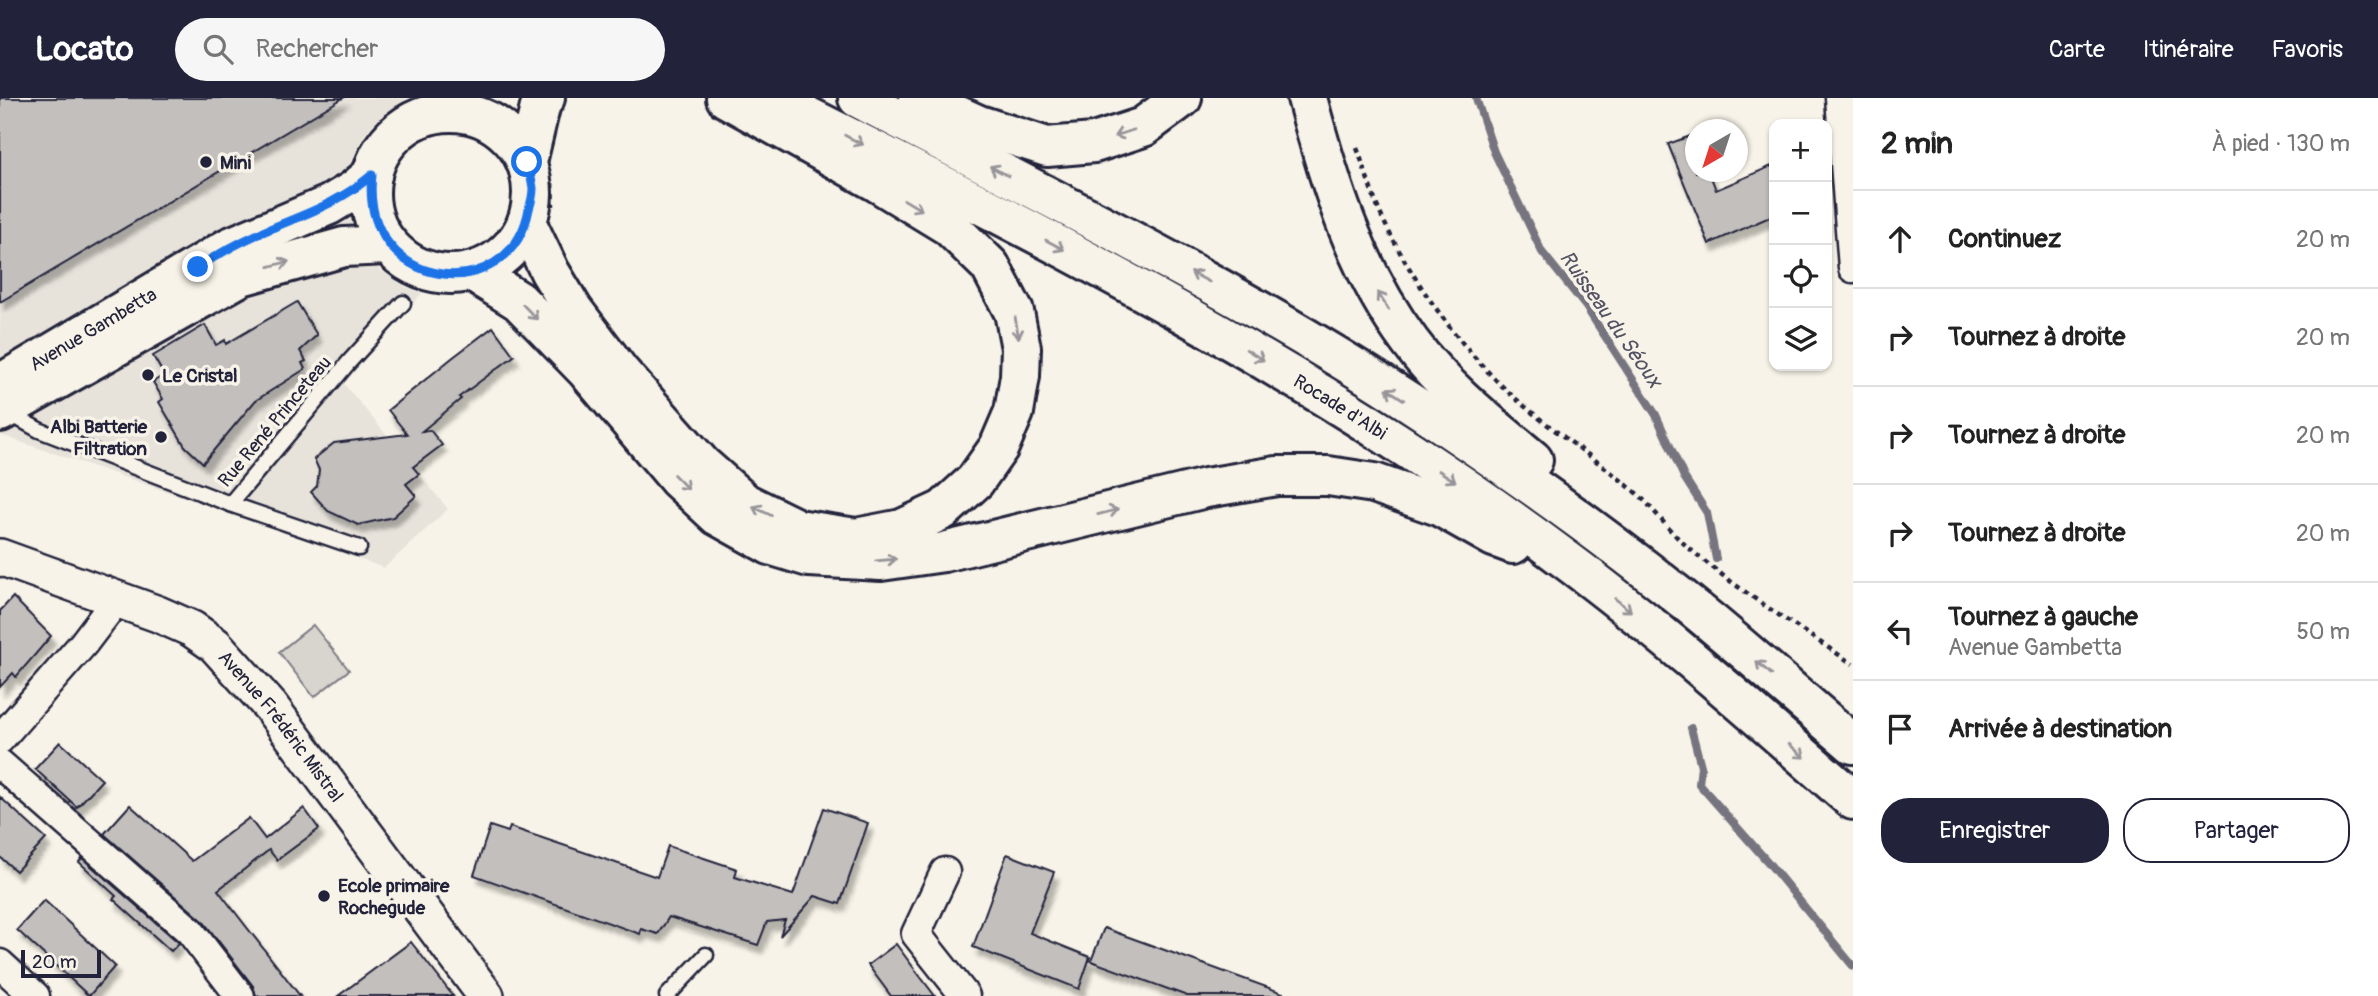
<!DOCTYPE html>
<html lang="fr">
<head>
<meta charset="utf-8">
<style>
	:root { --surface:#fff; --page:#f6f6f6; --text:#222; --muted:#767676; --line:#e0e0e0; --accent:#22223b }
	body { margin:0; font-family:Pangolin,sans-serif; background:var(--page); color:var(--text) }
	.controls { position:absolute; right:21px; top:21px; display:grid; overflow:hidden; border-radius:14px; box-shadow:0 2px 5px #0004 }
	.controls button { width:63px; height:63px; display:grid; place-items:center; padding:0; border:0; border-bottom:2px solid var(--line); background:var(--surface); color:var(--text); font:35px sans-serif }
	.compass { position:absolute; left:1685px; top:21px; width:63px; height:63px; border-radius:50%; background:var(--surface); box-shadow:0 2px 5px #0004; rotate:219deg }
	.scale { position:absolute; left:21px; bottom:18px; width:80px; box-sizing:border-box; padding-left:7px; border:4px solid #22223b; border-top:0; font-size:19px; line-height:24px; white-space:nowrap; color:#22223b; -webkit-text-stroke:5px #f7f3e8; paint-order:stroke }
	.stop { position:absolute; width:21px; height:21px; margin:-16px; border:5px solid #1a73e8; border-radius:50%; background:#fff }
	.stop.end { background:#1a73e8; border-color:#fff; box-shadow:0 2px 7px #0008 }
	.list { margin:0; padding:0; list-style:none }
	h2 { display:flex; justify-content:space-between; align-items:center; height:91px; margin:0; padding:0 28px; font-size:30px }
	h2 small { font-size:23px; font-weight:400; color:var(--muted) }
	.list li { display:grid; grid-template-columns:46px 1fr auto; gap:21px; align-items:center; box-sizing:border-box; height:98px; padding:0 28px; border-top:2px solid var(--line) }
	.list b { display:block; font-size:26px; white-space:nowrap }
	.list p { margin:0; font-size:23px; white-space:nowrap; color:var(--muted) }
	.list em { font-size:23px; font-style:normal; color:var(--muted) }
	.actions { display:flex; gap:14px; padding:21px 28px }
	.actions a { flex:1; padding:16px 0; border:2px solid var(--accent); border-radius:28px; text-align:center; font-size:24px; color:var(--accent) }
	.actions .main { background:var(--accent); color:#fff }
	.icon { flex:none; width:38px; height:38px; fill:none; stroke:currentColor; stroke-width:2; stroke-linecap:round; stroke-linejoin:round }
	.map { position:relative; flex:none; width:1853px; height:898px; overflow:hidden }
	header { display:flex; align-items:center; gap:42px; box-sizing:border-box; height:98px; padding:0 35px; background:var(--accent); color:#fff }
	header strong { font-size:33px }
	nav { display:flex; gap:38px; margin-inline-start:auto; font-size:24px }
	.search { width:490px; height:63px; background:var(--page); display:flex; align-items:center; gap:18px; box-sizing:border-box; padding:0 24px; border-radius:38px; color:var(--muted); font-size:26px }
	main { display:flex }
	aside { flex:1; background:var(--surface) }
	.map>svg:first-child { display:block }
	.built { fill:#e7e3db }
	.green { fill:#d8d5cf; stroke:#7d7c85; stroke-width:2 }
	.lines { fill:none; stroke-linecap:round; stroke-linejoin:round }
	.stream { stroke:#76747f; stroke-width:8 }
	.building { fill:#c2bfbd; stroke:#22223b; stroke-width:2; filter:url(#shadow) }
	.service-casing { stroke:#22223b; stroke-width:19 }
	.minor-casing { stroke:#22223b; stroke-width:33 }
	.tertiary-casing { stroke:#22223b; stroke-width:40 }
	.primary-casing { stroke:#22223b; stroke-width:44 }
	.trunk-casing { stroke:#22223b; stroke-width:44 }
	.path { stroke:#22223b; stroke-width:4.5; stroke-dasharray:5 5; stroke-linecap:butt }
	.service { stroke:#f7f3e8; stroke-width:14 }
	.minor { stroke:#f7f3e8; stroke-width:28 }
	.tertiary { stroke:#f7f3e8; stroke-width:35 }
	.primary { stroke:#f7f3e8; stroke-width:38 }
	.trunk { stroke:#f7f3e8; stroke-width:38 }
	.oneway { stroke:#97959a }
	.route { stroke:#1a73e8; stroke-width:9 }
	.poi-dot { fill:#22223b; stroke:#f7f3e8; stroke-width:2.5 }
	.labels { text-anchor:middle; stroke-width:7; stroke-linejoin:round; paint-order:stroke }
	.poi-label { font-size:19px; font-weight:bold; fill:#22223b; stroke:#f7f3e8; text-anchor:start }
	.street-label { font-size:19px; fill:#22223b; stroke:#f7f3e8 }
	.water-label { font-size:21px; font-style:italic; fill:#535263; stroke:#f7f3e8 }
</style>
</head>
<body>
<header>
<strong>Locato</strong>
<div class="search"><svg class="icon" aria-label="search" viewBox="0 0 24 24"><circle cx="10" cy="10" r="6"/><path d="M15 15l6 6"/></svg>Rechercher</div>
<nav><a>Carte</a><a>Itinéraire</a><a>Favoris</a></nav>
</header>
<main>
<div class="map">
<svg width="1853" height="898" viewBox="0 0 1853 898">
	<defs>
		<filter id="shadow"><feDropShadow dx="4.5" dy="8" stdDeviation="2" flood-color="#0004"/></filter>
	</defs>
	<rect width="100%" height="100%" fill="#f7f3e8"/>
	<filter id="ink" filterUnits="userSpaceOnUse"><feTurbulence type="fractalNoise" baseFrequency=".0143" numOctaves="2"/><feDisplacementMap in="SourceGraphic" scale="14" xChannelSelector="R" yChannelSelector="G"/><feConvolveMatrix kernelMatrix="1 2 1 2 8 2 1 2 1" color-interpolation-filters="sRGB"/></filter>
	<g filter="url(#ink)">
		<!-- built -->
		<polygon class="built" points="0,0 407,0 378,21 365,36 350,66 347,82 351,112 355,127 377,170 406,189 422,195 344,286 448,411 384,470 236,417 0,337"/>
		<!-- green -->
		<polygon class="green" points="313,527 349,572 314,599 279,554"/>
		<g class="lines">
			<!-- stream -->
			<g class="stream">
				<polyline points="1476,0 1494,54 1542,154 1586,209 1656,317 1684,379 1707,415 1716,461"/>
				<polyline points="1691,630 1701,668 1699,686 1767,763 1853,868"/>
			</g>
		</g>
		<!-- building -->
		<g class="building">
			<polygon points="0,0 343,0 0,204"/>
			<polygon points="1696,36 1696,74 1709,74 1716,92 1774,67 1774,117 1709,146 1668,46"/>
			<polygon points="297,204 317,237 300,253 306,263 302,265 305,271 255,303 203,365 185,348 159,304 163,301 153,284 164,277 153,258 205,227 216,247 225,242 226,246"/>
			<polygon points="493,229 514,258 459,299 461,301 422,333 430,332 442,347 413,369 419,376 406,386 416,398 393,419 358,427 328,413 311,394 317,388 319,372 314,361 334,345 407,336 388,312 452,260"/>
			<polygon points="13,499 51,538 16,579 13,575 0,589 0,513"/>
			<polygon points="60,644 102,682 77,709 35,671"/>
			<polygon points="0,699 46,741 16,773 0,759"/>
			<polygon points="130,707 192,763 249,720 265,741 304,710 319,731 277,762 269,752 218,792 300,898 256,898 253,888 203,823 104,736"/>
			<polygon points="824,710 868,725 840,806 815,798 780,838 785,822 767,824 758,847 669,819 658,836 641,831 640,836 474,777 490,728 508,734 510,729 657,779 668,748 737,771 735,779 793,797"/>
			<polygon points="1007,756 1054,774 1030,835 1090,859 1079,891 973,849"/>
			<polygon points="82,760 178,844 179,845 171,853 113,801 116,798 79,764"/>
			<polygon points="44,802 115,868 89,898 17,832"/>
			<polygon points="1104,830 1283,895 1282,898 1187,898 1091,863"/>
			<polygon points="411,844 453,898 338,898"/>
			<polygon points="896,846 916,873 935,898 891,898 868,867"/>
		</g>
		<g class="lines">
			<defs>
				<g id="service">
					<polyline points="7,314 39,332 230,406 349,264 403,205"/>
					<polyline points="230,406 359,450"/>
					<polyline points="667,898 706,857"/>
				</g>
				<g id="minor">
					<polyline points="1840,0 1853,170"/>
					<polyline points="0,641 83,546 118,500"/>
					<polyline points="0,666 190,833 240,898"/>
					<polyline points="945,774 916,836 965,898"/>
					<polyline points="0,866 35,898"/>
				</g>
				<g id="tertiary">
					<path id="s1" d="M0,459L158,516L192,531L215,547L270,608L486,898"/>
				</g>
				<g id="primary">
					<circle cx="451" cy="95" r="81"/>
					<polyline points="527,64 541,5 545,0"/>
					<path id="s2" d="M0,286L230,149L329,107L354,92L372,77"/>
					<polyline points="0,314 241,178 344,149 388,147"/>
				</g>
				<g id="trunk">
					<path id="s3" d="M771,0C1045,138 1323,278 1569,464C1668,538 1760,621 1853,702"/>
					<path d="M858,0C1059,105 1265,205 1453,333C1542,393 1630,457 1712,525C1760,565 1806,606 1853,646"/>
					<polyline points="919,0 979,27 1047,49 1094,45 1143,29 1182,0"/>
					<path d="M1307,0C1330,87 1356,171 1410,244C1444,290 1490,326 1533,362"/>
					<polyline points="527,126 550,174 573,212 619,273 702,367 745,405 798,431 856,440 902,431 943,412 975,383 999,349 1014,314 1020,278 1021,250 1014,214 990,168 949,128 877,84 726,0"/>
					<polyline points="474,175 519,203 587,273 678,381 718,418 770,447 809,459 881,463 944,454 1206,390 1277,378 1328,378 1374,385 1439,408 1494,439 1513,446"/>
				</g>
			</defs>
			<!-- service casing -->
			<use href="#service" class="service-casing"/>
			<!-- minor casing -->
			<use href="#minor" class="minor-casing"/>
			<!-- tertiary casing -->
			<use href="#tertiary" class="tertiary-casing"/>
			<!-- primary casing -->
			<use href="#primary" class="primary-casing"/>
			<!-- trunk casing -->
			<use href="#trunk" class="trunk-casing"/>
			<!-- path -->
			<g class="path">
				<polyline points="365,47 384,21 419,0"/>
				<path d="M1357,50C1365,71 1371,94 1380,115C1407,175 1454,241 1501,287C1542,327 1591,356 1634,393C1651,407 1664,427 1681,443C1733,490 1795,527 1853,566"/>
				<polyline points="552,85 553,108"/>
				<path d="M400,177C415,186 430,189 448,191"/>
			</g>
			<!-- service -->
			<use href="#service" class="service"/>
			<!-- minor -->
			<use href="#minor" class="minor"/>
			<!-- tertiary -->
			<use href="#tertiary" class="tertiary"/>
			<!-- primary -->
			<use href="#primary" class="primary"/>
			<!-- trunk -->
			<use href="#trunk" class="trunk"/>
		</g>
		<!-- one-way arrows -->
		<defs><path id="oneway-shaft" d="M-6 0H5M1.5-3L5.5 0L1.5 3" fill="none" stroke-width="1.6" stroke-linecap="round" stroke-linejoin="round" transform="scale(1.75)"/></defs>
		<g class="oneway">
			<use href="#oneway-shaft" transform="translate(1124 35) rotate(162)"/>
			<use href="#oneway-shaft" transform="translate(854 42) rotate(27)"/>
			<use href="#oneway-shaft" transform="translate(999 73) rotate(-152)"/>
			<use href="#oneway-shaft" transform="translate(913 107) rotate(31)"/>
			<use href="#oneway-shaft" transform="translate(1055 147) rotate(28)"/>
			<use href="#oneway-shaft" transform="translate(279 166) rotate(-15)"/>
			<use href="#oneway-shaft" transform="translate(1200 179) rotate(-152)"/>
			<use href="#oneway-shaft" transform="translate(1383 203) rotate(-123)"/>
			<use href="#oneway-shaft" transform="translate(530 214) rotate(46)"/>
			<use href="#oneway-shaft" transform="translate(1017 230) rotate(80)"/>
			<use href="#oneway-shaft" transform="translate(1255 257) rotate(32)"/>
			<use href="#oneway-shaft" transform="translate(1395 296) rotate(-147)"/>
			<use href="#oneway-shaft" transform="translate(1447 378) rotate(33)"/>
			<use href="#oneway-shaft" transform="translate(681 384) rotate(45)"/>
			<use href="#oneway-shaft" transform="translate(762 413) rotate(-154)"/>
			<use href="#oneway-shaft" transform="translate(1108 414) rotate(-14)"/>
			<use href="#oneway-shaft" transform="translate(886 462) rotate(-5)"/>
			<use href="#oneway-shaft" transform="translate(1623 507) rotate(39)"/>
			<use href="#oneway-shaft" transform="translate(1764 570) rotate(-139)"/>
			<use href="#oneway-shaft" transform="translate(1797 653) rotate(41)"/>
		</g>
	</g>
	<g class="lines" filter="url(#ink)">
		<!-- route -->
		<path class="route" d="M198,169C217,157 236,146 256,137C300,117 334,109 372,77C359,192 510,213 529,111C531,105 533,97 533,90C532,82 529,73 527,64"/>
	</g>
	<!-- markers -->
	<g class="poi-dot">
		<circle cx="206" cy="64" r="7"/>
		<circle cx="148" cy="277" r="7"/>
		<circle cx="161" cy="339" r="7"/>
		<circle cx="324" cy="798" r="7"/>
	</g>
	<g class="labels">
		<!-- poi labels -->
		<g class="poi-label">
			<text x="220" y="71">Mini</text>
			<text x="162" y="284">Le Cristal</text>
			<text x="147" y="335" text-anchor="end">Albi Batterie<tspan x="147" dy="22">Filtration</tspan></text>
			<text x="338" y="794">Ecole primaire<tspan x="338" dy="22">Rochegude</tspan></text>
		</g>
		<!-- street labels -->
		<g class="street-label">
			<text dy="7" stroke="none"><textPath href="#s2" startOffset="108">Avenue Gambetta</textPath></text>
			<text dy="7" stroke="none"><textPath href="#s3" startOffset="648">Rocade d'Albi</textPath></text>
			<text transform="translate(274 323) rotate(-50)" y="7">Rue René Princeteau</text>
			<text dy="7" stroke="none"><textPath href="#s1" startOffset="338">Avenue Frédéric Mistral</textPath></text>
		</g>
		<!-- water labels -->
		<g class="water-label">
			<text transform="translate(1611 221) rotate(55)" y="7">Ruisseau du Séoux</text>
		</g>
	</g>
</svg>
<div class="controls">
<button>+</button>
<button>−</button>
<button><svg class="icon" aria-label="locate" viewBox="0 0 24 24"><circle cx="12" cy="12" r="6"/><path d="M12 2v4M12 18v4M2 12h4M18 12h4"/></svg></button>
<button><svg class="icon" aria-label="layers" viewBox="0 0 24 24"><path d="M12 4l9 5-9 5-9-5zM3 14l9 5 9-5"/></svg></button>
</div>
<svg class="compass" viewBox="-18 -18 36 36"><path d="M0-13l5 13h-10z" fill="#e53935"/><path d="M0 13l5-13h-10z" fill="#767676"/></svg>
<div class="scale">20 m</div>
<div class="stop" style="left:527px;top:64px"></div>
<div class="stop end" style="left:198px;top:169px"></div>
</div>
<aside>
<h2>2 min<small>À pied · 130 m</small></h2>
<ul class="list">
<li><svg class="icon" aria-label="ahead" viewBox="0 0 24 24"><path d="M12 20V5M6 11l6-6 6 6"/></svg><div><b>Continuez</b></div><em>20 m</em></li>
<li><svg class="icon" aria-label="right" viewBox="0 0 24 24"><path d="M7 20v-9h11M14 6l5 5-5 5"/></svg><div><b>Tournez à droite</b></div><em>20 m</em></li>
<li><svg class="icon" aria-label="right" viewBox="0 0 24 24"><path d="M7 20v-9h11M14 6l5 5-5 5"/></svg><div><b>Tournez à droite</b></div><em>20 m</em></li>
<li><svg class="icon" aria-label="right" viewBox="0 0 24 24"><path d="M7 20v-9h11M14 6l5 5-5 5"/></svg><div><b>Tournez à droite</b></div><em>20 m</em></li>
<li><svg class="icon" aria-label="left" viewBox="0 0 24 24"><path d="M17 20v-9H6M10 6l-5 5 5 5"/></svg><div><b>Tournez à gauche</b><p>Avenue Gambetta</p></div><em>50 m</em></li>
<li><svg class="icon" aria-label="arrive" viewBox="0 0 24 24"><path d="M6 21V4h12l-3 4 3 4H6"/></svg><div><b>Arrivée à destination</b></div></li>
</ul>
<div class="actions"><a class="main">Enregistrer</a><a>Partager</a></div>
</aside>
</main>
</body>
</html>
